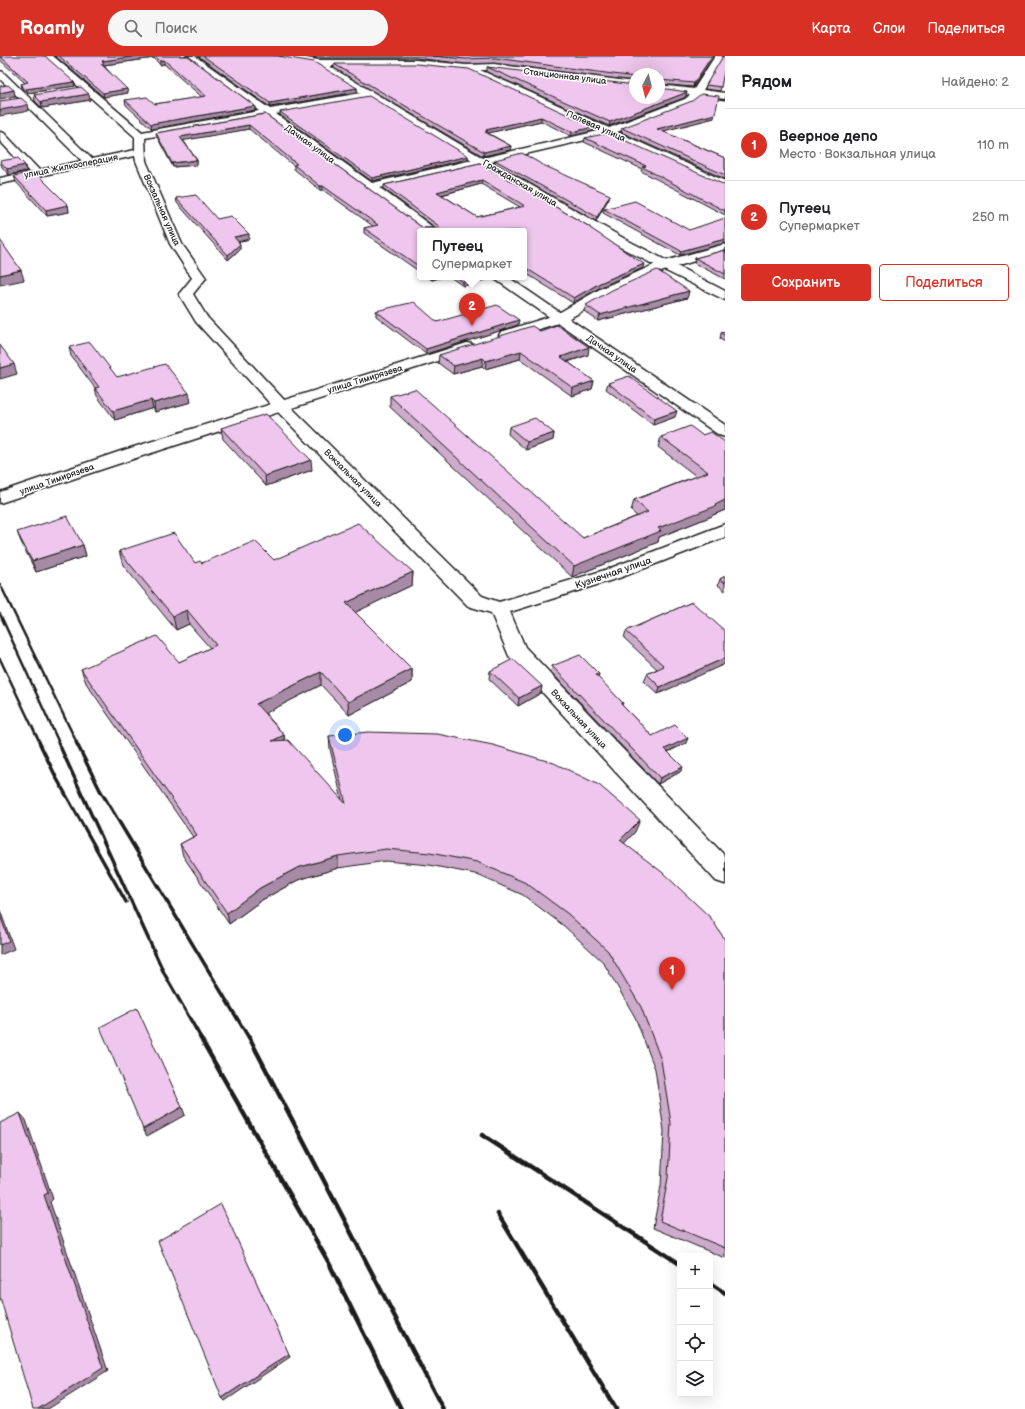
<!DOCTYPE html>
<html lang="ru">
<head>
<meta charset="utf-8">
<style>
	:root { --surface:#fff; --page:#f6f6f6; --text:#202124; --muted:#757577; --line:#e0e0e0; --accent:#d93025 }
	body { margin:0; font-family:"Balsamiq Sans",sans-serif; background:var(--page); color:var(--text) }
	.controls { position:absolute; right:12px; bottom:12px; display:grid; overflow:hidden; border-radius:4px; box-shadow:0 4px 16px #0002 }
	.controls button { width:36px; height:36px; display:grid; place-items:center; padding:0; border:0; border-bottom:1px solid var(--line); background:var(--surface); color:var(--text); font:20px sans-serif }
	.compass { position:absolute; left:629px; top:12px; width:36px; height:36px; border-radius:50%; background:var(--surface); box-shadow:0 4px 16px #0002; rotate:187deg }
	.you { position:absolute; left:345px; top:679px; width:14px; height:14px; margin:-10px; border:3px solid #fff; border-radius:50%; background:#1a73e8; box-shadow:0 0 0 6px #1a73e833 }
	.badge { display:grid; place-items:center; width:26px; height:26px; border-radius:50%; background:var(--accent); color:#fff; font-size:13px; font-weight:700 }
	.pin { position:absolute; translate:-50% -33px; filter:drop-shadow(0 1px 2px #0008) }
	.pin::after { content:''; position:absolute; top:21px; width:14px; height:12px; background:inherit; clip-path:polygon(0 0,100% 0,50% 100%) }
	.popup { position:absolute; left:417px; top:172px; width:110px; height:52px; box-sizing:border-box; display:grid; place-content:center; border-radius:4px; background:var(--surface); filter:drop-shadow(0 1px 3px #0005); font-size:13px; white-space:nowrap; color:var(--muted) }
	.popup b { font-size:15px; color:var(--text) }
	.popup::after { content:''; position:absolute; left:50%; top:100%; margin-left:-8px; border:8px solid transparent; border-top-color:var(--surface) }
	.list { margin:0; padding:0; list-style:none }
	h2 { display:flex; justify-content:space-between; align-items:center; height:52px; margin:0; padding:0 16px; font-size:17px }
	h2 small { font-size:13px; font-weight:400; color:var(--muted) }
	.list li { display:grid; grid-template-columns:26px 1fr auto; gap:12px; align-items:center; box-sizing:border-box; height:72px; padding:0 16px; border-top:1px solid var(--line) }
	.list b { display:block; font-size:15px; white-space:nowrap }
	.list p { margin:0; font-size:13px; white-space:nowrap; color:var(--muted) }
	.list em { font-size:13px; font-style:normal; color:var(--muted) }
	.actions { display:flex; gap:8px; padding:12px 16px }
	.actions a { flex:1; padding:9px 0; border:1px solid var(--accent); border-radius:4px; text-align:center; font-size:14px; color:var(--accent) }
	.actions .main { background:var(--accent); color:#fff }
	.icon { flex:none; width:22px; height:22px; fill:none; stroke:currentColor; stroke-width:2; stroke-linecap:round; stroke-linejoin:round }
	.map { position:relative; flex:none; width:725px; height:1353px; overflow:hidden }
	header { display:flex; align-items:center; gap:24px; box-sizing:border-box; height:56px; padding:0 20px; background:var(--accent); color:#fff }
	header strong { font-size:19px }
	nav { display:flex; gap:22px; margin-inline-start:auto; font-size:14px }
	.search { width:280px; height:36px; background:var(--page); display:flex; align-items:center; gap:10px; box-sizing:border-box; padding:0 14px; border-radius:22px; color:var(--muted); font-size:15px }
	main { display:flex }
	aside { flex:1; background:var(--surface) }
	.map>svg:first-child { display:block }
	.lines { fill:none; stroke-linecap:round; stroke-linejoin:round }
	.minor-casing { stroke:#1c1c1c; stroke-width:3 }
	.secondary-casing { stroke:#1c1c1c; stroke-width:3 }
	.minor { fill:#fff; fill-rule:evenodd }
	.secondary { fill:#fff; fill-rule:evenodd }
	.rail-far2 { stroke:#1c1c1c; stroke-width:2.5 }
	.rail-far1 { stroke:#1c1c1c; stroke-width:3.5 }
	.rail { stroke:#1c1c1c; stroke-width:4.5 }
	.wall { fill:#ceaacc; stroke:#1c1c1c; fill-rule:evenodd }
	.shaded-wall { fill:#a78ba6; stroke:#1c1c1c }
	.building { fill:#efc6ed; stroke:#1c1c1c; fill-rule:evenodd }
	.labels { text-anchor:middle; stroke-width:3; stroke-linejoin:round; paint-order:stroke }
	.far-street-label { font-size:9px; fill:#1c1c1c; stroke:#fff }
	.street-label { font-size:10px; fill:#1c1c1c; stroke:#fff }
</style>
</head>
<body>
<header>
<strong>Roamly</strong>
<div class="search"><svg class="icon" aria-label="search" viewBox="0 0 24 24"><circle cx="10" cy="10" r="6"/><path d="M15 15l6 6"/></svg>Поиск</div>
<nav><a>Карта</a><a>Слои</a><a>Поделиться</a></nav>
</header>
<main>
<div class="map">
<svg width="725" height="1353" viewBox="0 0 725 1353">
	<rect width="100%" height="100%" fill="#fff"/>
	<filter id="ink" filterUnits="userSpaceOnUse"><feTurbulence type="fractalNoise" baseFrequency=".025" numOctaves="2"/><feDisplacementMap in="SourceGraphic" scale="8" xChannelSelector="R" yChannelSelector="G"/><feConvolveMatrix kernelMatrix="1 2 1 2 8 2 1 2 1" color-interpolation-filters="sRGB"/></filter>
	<g filter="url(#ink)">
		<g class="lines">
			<defs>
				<g id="minor">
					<path d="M44,0H53L142,76L259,55L185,0H195L270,53L361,37L315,9L279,3L275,0H294L318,4H416L466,9L494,8L635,26V32L494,14H480L609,72L685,43L690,39L659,35V29L694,33L715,0H723L703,34L725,37V43L700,40L691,47L617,76L725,125V132L607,79L491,106L625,183L725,235V244L668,216L616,189L480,109L380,132L438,175H424L266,60L145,82L146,105L182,188L206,222L193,238L207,261L287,347L482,540L499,546L608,513L725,468V481L622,521L510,556L525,591L725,800V828L716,825L509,600L491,557L468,550L275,353L196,266L179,238L192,222L170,188L136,105L135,100L0,128V122L29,116L0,85V76L4,77L39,114L82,105L0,23V15L3,16L92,103L135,94V81ZM329,10H416L470,15L471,17L598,75L483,102ZM369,41L465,100L472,104L372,127L276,58Z"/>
					<polygon points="492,221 508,221 725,369 725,381 719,379"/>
				</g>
				<g id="secondary">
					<polygon points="725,188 725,196 668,213 610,239 565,265 506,283 501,282 499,279 501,276 555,259 600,233 658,207"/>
					<polygon points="467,287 472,288 474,291 472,294 133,403 0,447 0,436 121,395"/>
				</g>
			</defs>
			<!-- minor casing -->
			<use href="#minor" class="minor-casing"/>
			<!-- secondary casing -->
			<use href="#secondary" class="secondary-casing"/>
			<!-- minor -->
			<use href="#minor" class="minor"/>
			<!-- secondary -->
			<use href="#secondary" class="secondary"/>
			<!-- rail-far2 -->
			<g class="rail-far2">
				<polyline points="0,528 77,687"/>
				<polyline points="0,558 59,687"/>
				<polyline points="0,603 40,687"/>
			</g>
			<!-- rail-far1 -->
			<g class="rail-far1">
				<polyline points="39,686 57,723 126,846"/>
				<polyline points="58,686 165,919 201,982"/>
				<polyline points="76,686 100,734 249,982"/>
			</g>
			<!-- rail -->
			<g class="rail">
				<polyline points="200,981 329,1207 401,1353"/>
				<polyline points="249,981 443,1353"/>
				<polyline points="482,1079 680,1208"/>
				<polyline points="498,1158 616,1353"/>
				<polyline points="710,1227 725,1237"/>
			</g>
		</g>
		<!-- wall -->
		<g class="wall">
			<polygon points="0,0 74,26 75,30 28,37 22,32 21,28 25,27 0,4"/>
			<polygon points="55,0 188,0 255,50 255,54 152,73 126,49 125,44 155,48 202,41 164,8 160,9 154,2 104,9 105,11 128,37 104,41"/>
			<polygon points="198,0 278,0 357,32 357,36 270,51"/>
			<polygon points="303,0 714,0 693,31 659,28 660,32 686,40 684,42 609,70 487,16 487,11 659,42 635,18 635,25 494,7 466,8 416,2 318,2"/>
			<polygon points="334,8 593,75 571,80 541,65 488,77 511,90 510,94 483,100 334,12"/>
			<polygon points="725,11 720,35 705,33 706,29"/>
			<polygon points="34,39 90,44 42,52 35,45"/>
			<polygon points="280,56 468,100 468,103 372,125 280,59"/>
			<path d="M265,58L423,172H436L384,133V129L480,107L590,171V173L643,212L599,232L573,247L524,216V175H420V216L364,177V172L373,170L323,134H320L294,113V110L249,73L183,84L197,104V109L173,111L157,81L156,77ZM481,128L520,151L477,161L442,139Z"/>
			<polygon points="714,62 662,75 725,102 725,123 621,76 622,72"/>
			<polygon points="585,82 725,129 725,159 641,115 642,113 584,86"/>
			<polygon points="495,104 609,142 596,165 495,107"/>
			<polygon points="0,105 26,115 9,119 2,111"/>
			<polygon points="14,120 68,149 69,156 47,160 16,126"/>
			<polygon points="176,142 217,163 249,183 238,186 240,193 228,204 177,147"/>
			<polygon points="604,153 689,174 680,199 603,157"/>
			<polygon points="725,194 725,223 694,207 695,202"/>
			<polygon points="427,221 442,221 432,224"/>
			<polygon points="450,221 491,221 491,222 463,230"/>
			<polygon points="689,235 687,242 598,265 584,255 586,249"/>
			<polygon points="376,255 437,266 518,269 426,298 376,260"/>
			<polygon points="540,275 588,299 568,306 594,325 592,333 572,340 520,303 485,313 482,310 453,318 438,307 439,299"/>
			<polygon points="725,276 725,286 720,283 721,277"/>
			<polygon points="69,291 117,321 191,346 155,356 153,352 115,364 97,340 95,332 71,300"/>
			<polygon points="608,327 675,361 653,369 606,333"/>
			<polygon points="390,340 583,482 637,460 631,455 634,444 696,420 658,391 661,381 702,379 725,386 725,454 713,459 712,460 659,481 658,486 572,521 390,351"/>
			<polygon points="509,371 554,377 553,384 526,394 508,378"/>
			<polygon points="221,372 312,414 266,430 223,383"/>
			<polygon points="17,476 83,489 86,500 36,516 21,486"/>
			<polygon points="119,495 195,507 202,507 274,504 413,516 412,529 355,556 412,613 412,626 349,659 321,629 265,657 284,679 285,684 342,744 330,693 329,680 635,776 624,787 725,884 725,1202 653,1172 661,1130 664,1075 655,1013 635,961 603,906 564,870 523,839 475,818 429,809 386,805 338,812 298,824 262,844 229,868 183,800 180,788 193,781 86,627 81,613 179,606 210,592 189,568 176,574 123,509"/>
			<polygon points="725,520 725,535 718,529 720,523"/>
			<polygon points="692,546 658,638 644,625 647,618 657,613 624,582 626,575"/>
			<polygon points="552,610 599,618 598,622 623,647 622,649 652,680 686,687 668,696 683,711 680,716 658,728 551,616"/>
			<polygon points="490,615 541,637 518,650 489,623"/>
		</g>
		<!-- shaded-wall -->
		<g class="shaded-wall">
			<polygon points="138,0 154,0 154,2 104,9 105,11 101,8 102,5"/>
			<polygon points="712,0 714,0 693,31 694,27"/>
			<polygon points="164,4 164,8 160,9 160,5"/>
			<polygon points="74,26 75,30 28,37 26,33"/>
			<polygon points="357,32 357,36 270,51 270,47"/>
			<polygon points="127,33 128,37 104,41 103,37"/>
			<polygon points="14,34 15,40 0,43 0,37"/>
			<polygon points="687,36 686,40 684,42 609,70 610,66"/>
			<polygon points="89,38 90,44 42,52 41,46"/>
			<polygon points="28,48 29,54 24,56 0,60 0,54"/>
			<polygon points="255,50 255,54 152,73 151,68"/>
			<polygon points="715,58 714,62 656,77 657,73"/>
			<polygon points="541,61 541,65 488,77 485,80 486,74"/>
			<polygon points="249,69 249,73 181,85 180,81"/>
			<polygon points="594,71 593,75 571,80 572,76"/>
			<polygon points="511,90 510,94 483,100 484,96"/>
			<polygon points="468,100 468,103 372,125 372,122"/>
			<polygon points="197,104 197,109 173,111 172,107"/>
			<polygon points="25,109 26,115 9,119 7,113"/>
			<polygon points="482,124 481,128 437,140 437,136"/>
			<rect x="320" y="130" width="3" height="4"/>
			<polygon points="610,139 609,142 596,165 597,161"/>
			<polygon points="68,149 69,156 47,160 46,154"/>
			<polygon points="249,178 249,183 234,187 234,181"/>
			<polygon points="725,183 725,187 680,199 681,195"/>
			<polygon points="240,188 240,193 228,204 228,199"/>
			<polygon points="644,208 643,212 599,232 573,247 574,242 600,227"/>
			<polygon points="21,214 24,224 0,229 0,219"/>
			<polygon points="432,221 442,221 432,224"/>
			<polygon points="480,221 491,221 491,222 463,230 463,226"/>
			<polygon points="689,235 687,242 598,265 600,259"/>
			<polygon points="519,264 518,269 426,298 426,293"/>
			<polygon points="589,291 588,299 559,308 561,301"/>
			<polygon points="521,295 520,303 485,313 486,305"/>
			<polygon points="483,302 482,310 453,318 454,310"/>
			<polygon points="14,308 17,318 0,323 0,312"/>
			<polygon points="594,325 592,333 572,340 573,332"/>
			<polygon points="189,337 191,346 155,356 154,347"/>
			<polygon points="151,344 153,352 115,364 113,355"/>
			<polygon points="677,355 675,361 653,369 654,363"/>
			<polygon points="554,377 553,384 526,394 527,386"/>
			<polygon points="311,404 312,414 266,430 265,420"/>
			<polygon points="725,444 725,454 713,459 712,460 659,481 658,486 572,521 574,510 658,472"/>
			<polygon points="83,489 86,500 36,516 32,505"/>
			<polygon points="413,516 412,529 346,561 346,547"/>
			<polygon points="187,554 189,568 176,574 173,560"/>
			<polygon points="725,602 725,608 658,638 660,631"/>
			<polygon points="412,613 412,626 349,659 348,646"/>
			<polygon points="321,616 321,629 258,661 256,648"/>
			<polygon points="542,630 541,637 518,650 519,642"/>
			<polygon points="284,679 285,692 272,685"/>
			<polygon points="688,682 686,687 662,698 665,693"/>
			<polygon points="683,711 680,716 658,728 660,722"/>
			<polygon points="640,764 635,776 616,796 620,784"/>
			<polygon points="338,800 338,812 298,824 262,844 229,868 227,857 260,832 297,812"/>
			<polygon points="0,854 14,893 0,899"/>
			<polygon points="182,1051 185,1059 147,1080 143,1073"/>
			<polygon points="20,1057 26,1064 53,1143 50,1146 108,1315 48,1353 38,1353 44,1139"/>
			<polygon points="289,1298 290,1301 225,1345 222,1342"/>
		</g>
		<!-- building -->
		<g class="building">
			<polygon points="0,0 45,0 74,26 26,33 21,28 28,26"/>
			<polygon points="59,0 138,0 102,5 104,7 101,8 127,33 103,37"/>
			<polygon points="155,0 188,0 255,50 151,68 125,44 147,41 155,48 206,40 164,4 160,5"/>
			<polygon points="203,0 278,0 314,6 357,32 270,47"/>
			<polygon points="432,0 712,0 694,27 659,24 659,18 635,18 635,21 495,2 466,3"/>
			<polygon points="723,0 725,0 725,11 721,31 706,29"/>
			<polygon points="334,8 416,8 469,13 594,71 572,76 541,61 486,74 488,75 485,76 511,90 484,96"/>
			<polygon points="487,11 635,29 635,42 659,42 659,25 660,32 687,36 685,37 610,66"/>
			<polygon points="8,29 14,34 0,37 0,30"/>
			<polygon points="81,31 89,38 41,46 34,39"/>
			<polygon points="701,38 719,40 715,58 657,73 725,102 725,119 622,72 692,45"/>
			<polygon points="369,40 468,100 372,122 280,56"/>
			<polygon points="21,42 28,48 23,50 0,54 0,45"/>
			<path d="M265,58L423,172H438L440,171L384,129L480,107L590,171V172L644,208L600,227L574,242L524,211V175H420V211L364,172L378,169L323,130H320L294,109L297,108L249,69L180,81L197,104L172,107L156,77ZM482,124L525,150L477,161L437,136Z"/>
			<polygon points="608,77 725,129 725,155 642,111 646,110 585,82"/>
			<polygon points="522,97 543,109 610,139 597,161 495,104"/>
			<polygon points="18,102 25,109 7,113 0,105"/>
			<polygon points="35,116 68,149 46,154 14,120"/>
			<polygon points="196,139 217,163 231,160 249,178 234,181 240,188 228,199 176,142"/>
			<polygon points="635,145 689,174 725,162 725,183 681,195 604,153"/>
			<polygon points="0,184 21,214 0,219"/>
			<polygon points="725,194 725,218 695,202"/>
			<polygon points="657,214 689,235 600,259 586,249 612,234"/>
			<polygon points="457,221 480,221 463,226"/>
			<polygon points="414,246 437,266 497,249 519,264 426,293 376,255"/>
			<polygon points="557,269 589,291 561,301 594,325 573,332 521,295 486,305 483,302 454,310 439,299 532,270 540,275"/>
			<polygon points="725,276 725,280 721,277"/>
			<polygon points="90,286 117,321 165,308 189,337 154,347 151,344 113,355 95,332 99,331 69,291"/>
			<polygon points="0,289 14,308 0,312"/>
			<polygon points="629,320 677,355 654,363 608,327"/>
			<polygon points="415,333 583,482 648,456 634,444 708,416 661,381 690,370 702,379 711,376 725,386 725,444 715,449 716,450 658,472 661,475 574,510 390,340"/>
			<polygon points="266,358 311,404 265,420 221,372"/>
			<polygon points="535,362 554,377 527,386 509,371"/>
			<polygon points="67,460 83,489 32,505 17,476"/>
			<polygon points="358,467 413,516 346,547 412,613 348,646 321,616 256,648 284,679 272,685 288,684 346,748 329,680 368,676 437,678 493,689 554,707 599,729 640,764 620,784 662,816 711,862 725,884 725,1192 660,1165 668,1122 671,1067 661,1004 641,951 608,895 568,858 526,827 477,806 430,797 386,793 338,800 297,812 260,832 227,857 180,788 197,779 81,613 157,580 179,606 216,589 187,554 173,560 119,495 174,477 195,507 200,505 202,507 255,485 274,504"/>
			<polygon points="725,520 725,527 720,523"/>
			<polygon points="692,546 725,575 725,602 660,631 647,618 664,610 626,575"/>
			<polygon points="580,599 599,618 596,619 623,647 621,648 652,680 675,669 688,682 665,693 683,711 660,722 552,610"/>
			<polygon points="513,603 542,630 519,642 490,615"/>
			<polygon points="0,859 9,885 0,889"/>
			<polygon points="137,952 182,1051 143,1073 100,971"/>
			<polygon points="20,1057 48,1137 44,1139 103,1312 38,1353 33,1353 0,1241 0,1067"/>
			<polygon points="221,1148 289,1298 222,1342 158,1185"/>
		</g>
	</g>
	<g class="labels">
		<!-- far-street labels -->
		<g class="far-street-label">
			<text transform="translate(565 20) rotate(7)" y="3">Станционная улица</text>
			<text transform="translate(596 70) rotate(24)" y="3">Полевая улица</text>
			<text transform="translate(310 88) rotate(36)" y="3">Дачная улица</text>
			<text transform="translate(71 110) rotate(-11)" y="3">улица Жилкооперация</text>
			<text transform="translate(520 127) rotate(30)" y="3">Гражданская улица</text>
			<text transform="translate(162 154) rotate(66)" y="3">Вокзальная улица</text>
			<text transform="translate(612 298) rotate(35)" y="3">Дачная улица</text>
			<text transform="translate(365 323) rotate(-17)" y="3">улица Тимирязева</text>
			<text transform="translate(353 422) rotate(45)" y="3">Вокзальная улица</text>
			<text transform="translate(57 423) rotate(-19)" y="3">улица Тимирязева</text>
			<text transform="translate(579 663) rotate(47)" y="3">Вокзальная улица</text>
		</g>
		<!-- street labels -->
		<g class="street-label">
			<text transform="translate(613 516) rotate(-19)" y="4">Кузнечная улица</text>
		</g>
	</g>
</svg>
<div class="controls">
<button>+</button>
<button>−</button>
<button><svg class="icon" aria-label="locate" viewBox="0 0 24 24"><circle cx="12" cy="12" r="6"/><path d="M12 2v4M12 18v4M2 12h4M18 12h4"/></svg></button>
<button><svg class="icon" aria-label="layers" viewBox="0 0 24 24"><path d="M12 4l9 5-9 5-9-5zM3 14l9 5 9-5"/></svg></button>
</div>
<svg class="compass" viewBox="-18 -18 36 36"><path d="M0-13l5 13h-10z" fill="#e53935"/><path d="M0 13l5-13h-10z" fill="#757577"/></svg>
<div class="you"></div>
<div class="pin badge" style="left:672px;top:934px">1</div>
<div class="pin badge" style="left:472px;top:270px">2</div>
<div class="popup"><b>Путеец</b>Супермаркет</div>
</div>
<aside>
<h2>Рядом<small>Найдено: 2</small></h2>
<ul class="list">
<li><span class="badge">1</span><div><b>Веерное депо</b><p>Место · Вокзальная улица</p></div><em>110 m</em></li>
<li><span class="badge">2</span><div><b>Путеец</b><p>Супермаркет</p></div><em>250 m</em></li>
</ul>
<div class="actions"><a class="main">Сохранить</a><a>Поделиться</a></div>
</aside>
</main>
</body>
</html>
